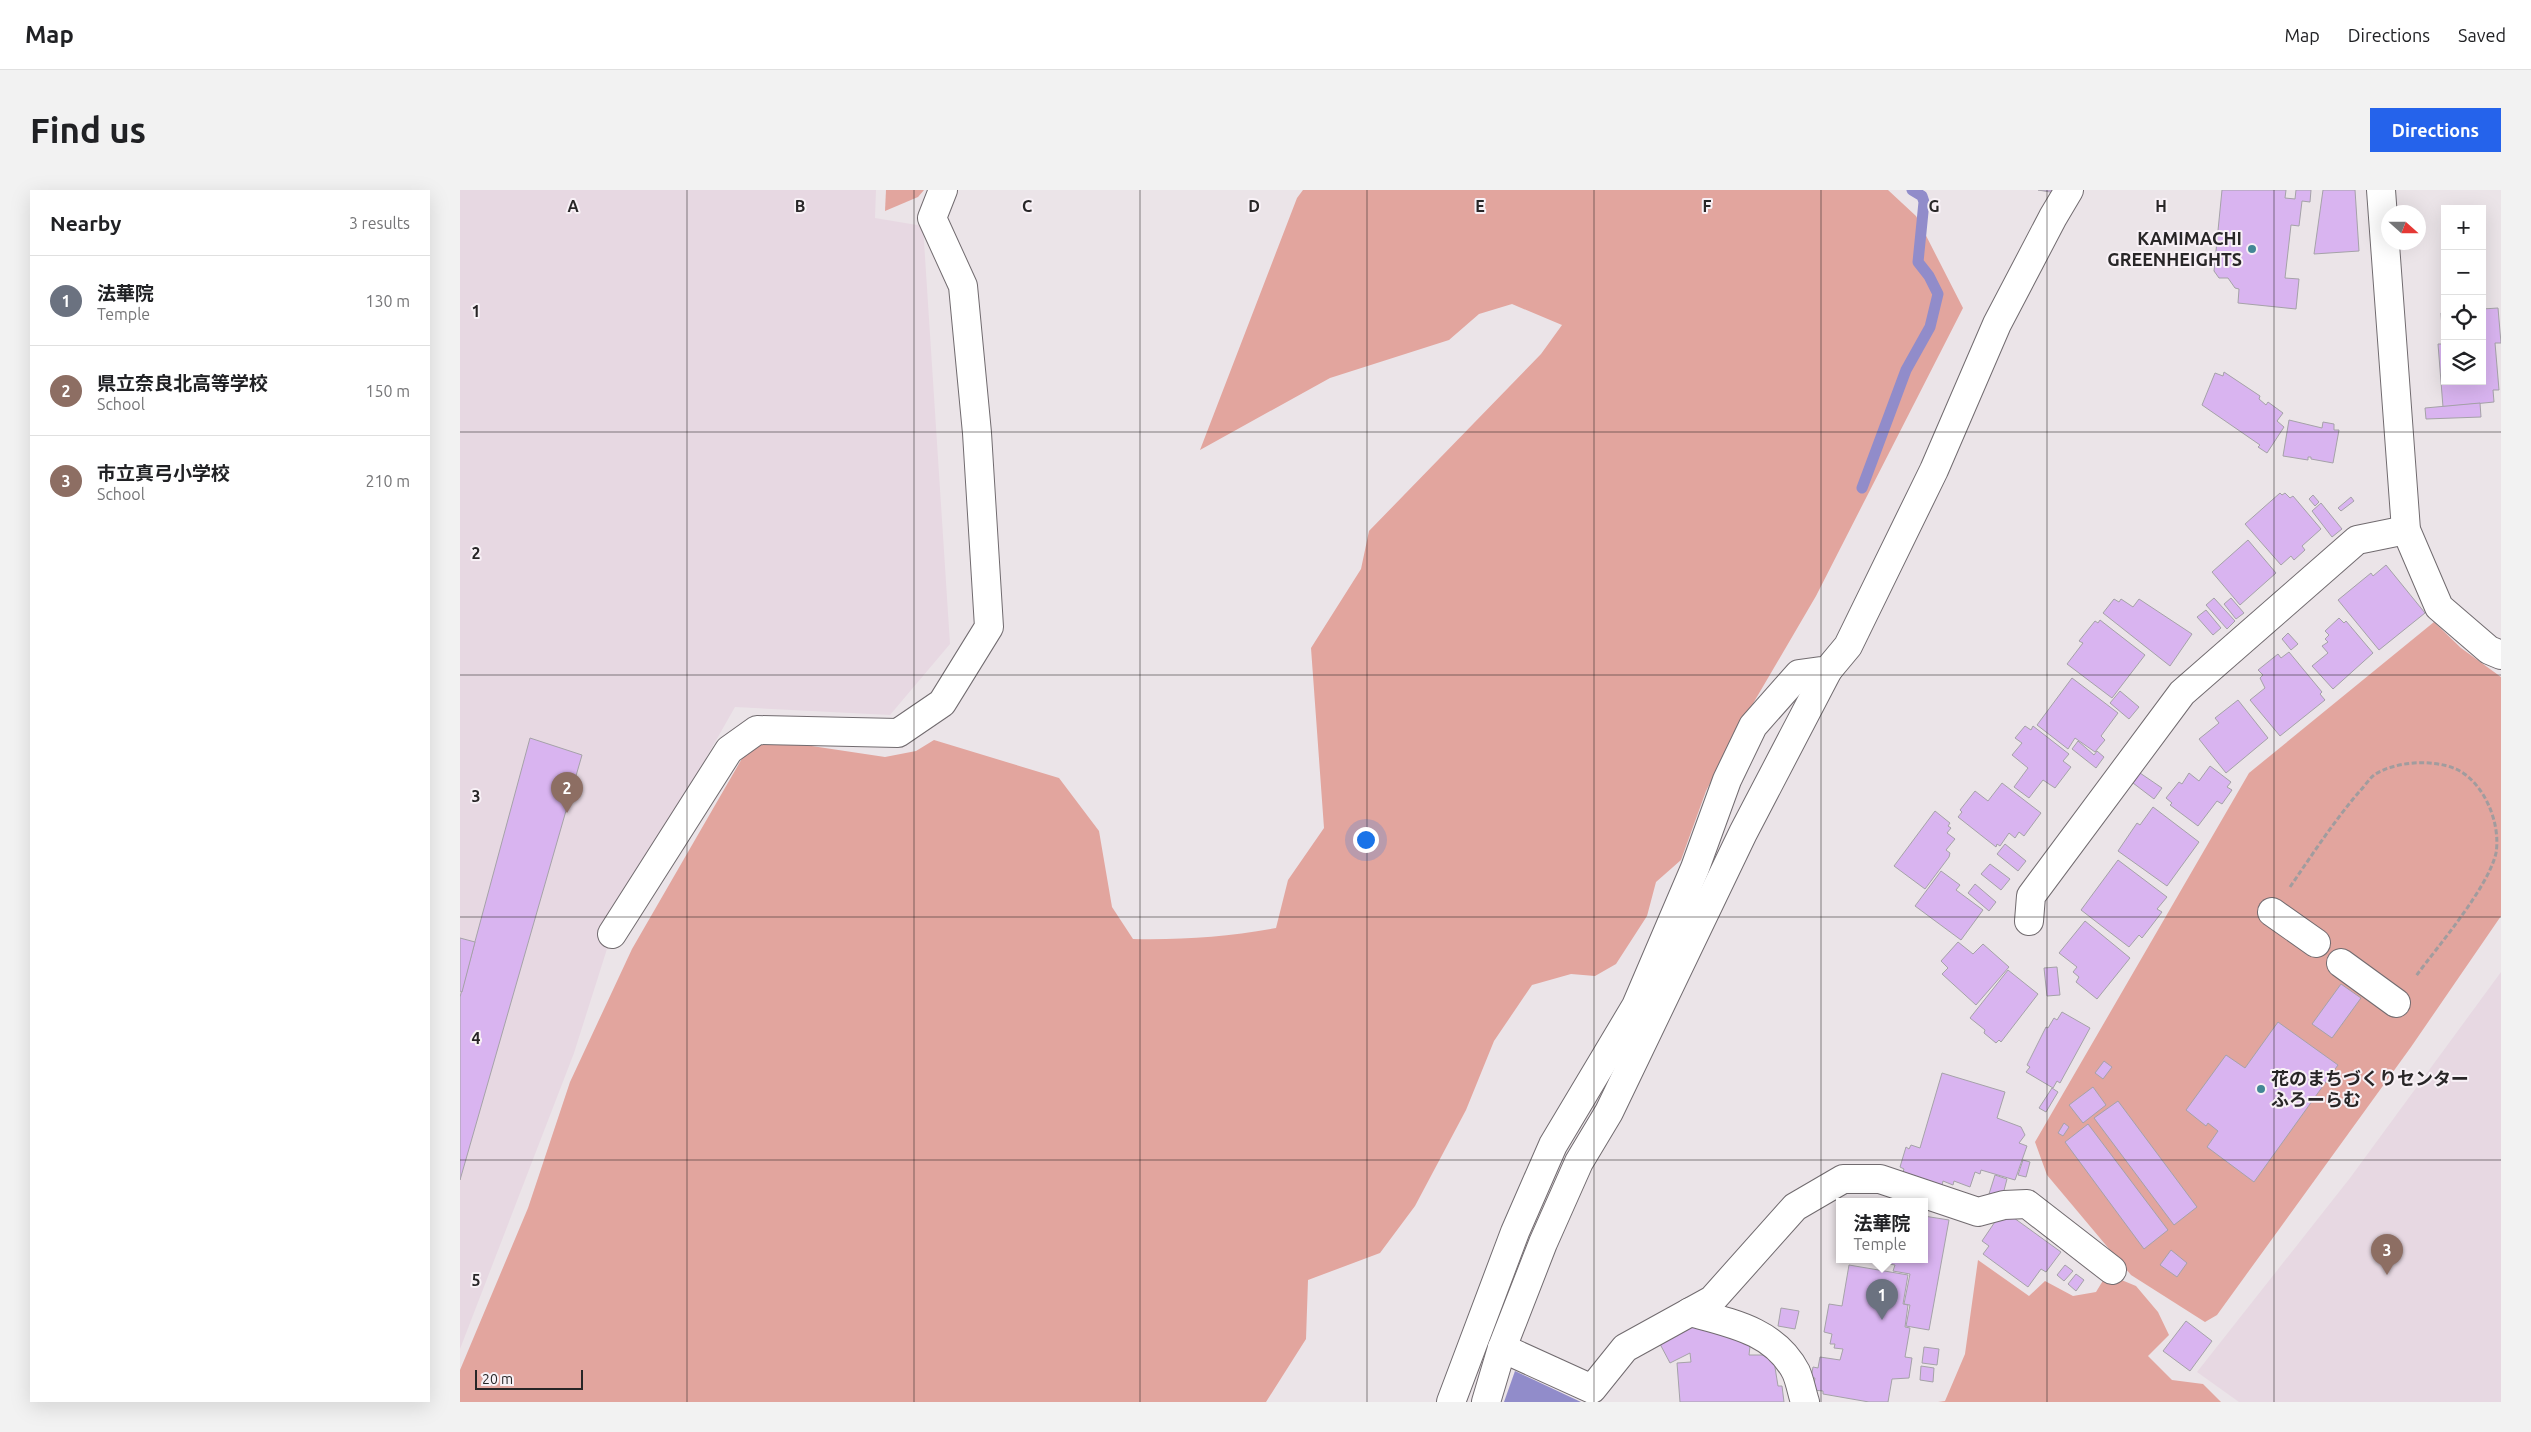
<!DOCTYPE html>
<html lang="en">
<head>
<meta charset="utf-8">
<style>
	:root { --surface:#fff; --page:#f2f2f2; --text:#202124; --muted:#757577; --line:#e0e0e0; --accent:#2563eb }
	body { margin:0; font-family:Ubuntu,"Noto Sans JP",sans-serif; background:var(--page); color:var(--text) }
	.controls { position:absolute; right:15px; top:15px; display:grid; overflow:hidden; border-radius:0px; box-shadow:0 5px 20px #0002 }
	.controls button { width:45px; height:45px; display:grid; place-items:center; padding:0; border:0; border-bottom:1px solid var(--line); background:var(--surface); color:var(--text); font:25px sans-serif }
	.compass { position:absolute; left:1921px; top:15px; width:45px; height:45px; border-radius:50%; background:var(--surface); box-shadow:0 5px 20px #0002; rotate:111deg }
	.scale { position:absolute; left:15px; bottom:12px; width:108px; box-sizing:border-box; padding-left:5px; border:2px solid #282627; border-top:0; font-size:14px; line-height:18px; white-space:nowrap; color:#282627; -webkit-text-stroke:4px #f8f1f6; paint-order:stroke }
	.you { position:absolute; left:905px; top:649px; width:18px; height:18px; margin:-12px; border:4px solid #fff; border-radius:50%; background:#1a73e8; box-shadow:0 0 0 8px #1a73e833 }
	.badge { display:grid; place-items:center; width:32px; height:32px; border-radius:50%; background:var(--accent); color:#fff; font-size:16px; font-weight:700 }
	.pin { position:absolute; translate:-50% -41px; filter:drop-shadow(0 1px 2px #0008) }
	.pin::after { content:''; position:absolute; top:26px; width:18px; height:15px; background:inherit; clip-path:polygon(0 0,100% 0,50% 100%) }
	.popup { position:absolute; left:1376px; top:1008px; width:92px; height:65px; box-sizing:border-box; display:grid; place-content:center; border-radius:0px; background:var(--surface); filter:drop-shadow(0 1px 4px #0005); font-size:16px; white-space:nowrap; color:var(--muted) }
	.popup b { font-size:19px; color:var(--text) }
	.popup::after { content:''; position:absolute; left:50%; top:100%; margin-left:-10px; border:10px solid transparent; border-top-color:var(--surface) }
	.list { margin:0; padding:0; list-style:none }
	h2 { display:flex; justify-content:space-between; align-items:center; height:65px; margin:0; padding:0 20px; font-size:21px }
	h2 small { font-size:16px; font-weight:400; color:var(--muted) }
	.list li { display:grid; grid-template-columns:32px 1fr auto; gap:15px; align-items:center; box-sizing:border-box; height:90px; padding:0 20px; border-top:1px solid var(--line) }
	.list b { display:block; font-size:19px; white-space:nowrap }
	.list p { margin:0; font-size:16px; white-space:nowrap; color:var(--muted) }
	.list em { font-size:16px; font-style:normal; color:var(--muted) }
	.icon { flex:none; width:28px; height:28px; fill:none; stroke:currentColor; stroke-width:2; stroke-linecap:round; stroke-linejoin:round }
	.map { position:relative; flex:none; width:2041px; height:1212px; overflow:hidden; border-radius:0px }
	header { display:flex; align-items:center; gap:30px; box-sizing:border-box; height:70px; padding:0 25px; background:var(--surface); border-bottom:1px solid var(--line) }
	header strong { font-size:24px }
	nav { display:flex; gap:28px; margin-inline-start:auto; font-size:18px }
	.intro { display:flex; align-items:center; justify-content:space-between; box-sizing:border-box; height:120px; padding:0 30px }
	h1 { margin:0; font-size:35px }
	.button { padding:12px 22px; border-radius:0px; background:var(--accent); color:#fff; font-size:18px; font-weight:700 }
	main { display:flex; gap:30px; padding:0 30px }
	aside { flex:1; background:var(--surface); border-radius:0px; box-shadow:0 5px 20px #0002 }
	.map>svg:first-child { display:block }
	.built { fill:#e7d8e2 }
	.green { fill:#e2a59e }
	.water { fill:#918cca }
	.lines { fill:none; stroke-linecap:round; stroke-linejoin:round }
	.stream { stroke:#918cca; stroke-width:11 }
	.building { fill:#d9b4f0; stroke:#a5a2a8 }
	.minor-casing { stroke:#716b6f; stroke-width:30 }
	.path { stroke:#a19c9e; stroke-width:3; stroke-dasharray:5 2.5; stroke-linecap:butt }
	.minor { stroke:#fff; stroke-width:28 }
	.grid { fill:none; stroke:#282627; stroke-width:1; stroke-opacity:0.55 }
	.poi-dot { fill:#438795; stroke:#f8f1f6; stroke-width:2 }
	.labels { text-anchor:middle; stroke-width:4; stroke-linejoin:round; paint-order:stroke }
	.poi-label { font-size:18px; font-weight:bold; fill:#282627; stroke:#f8f1f6; text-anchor:end }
	.grid-label { font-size:16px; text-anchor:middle; font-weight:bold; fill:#282627; stroke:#f8f1f6; stroke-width:4; stroke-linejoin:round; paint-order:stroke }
</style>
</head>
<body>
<header>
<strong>Map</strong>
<nav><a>Map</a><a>Directions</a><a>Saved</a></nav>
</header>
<div class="intro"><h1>Find us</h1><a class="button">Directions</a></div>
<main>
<aside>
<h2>Nearby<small>3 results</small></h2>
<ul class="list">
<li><span class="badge" style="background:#6b7280">1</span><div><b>法華院</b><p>Temple</p></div><em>130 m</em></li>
<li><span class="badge" style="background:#8d6e63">2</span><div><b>県立奈良北高等学校</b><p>School</p></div><em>150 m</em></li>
<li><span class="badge" style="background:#8d6e63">3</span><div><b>市立真弓小学校</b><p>School</p></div><em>210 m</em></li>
</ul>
</aside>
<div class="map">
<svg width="2041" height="1212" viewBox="0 0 2041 1212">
	<rect width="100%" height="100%" fill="#ebe4e8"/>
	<!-- built -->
	<g class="built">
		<polygon points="0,0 416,0 415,28 463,36 490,454 430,525 275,517 159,721 114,863 0,1159"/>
		<polygon points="2041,782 2041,1212 1779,1212 1737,1182 1890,988"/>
	</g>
	<!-- green -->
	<g class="green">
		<polygon points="426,0 464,0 458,7 425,21"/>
		<path d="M843,0H1428L1456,26L1503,118L1356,406L1274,546L1246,601L1221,670L1196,692L1187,726L1156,774L1135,786L1111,784L1072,795L1034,851L1006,920L955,1016L920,1063L848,1090L846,1149L806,1212H0V1180L68,1018L110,892L172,759L284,565L305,549L425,567L456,561L474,550L599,588L639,641L652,717L673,749C722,750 768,747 816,738L828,690L864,638L851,458L901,379L909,341L1081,164L1102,135L1052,114L1019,124L989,150L870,188L740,260L837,8Z"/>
		<polygon points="1974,432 2001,458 2041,487 2041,726 1951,857 1757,1125 1745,1132 1671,1085 1587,985 1575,952 1789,583"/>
		<polygon points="1518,1070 1569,1106 1585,1091 1613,1106 1636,1102 1647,1084 1676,1096 1698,1122 1709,1145 1688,1166 1712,1190 1743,1194 1761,1212 1478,1212 1485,1211 1505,1164"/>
	</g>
	<!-- water -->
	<polygon class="water" points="1055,1181 1121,1212 1044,1212"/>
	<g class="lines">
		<!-- stream -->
		<polyline class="stream" points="1402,298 1446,180 1470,137 1478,104 1469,86 1458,72 1464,12 1462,6 1452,0"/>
	</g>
	<!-- building -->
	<g class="building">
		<polygon points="1578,0 1599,0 1596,3"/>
		<polygon points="1762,0 1826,0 1825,8 1835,9 1836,0 1851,0 1850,12 1842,11 1839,36 1831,35 1825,88 1839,89 1836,119 1778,113 1779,99 1775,98 1768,88 1759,88 1754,81"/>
		<polygon points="1863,0 1895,0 1899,61 1854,64"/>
		<polygon points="2038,118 2041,153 2035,153 2039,200 2033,200 2034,212 1983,217 1978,154 1983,154 1981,123 1985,123 1985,191 2022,191 2022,119"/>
		<polygon points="1764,182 1800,206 1799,209 1806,215 1808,212 1823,223 1817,231 1824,237 1807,263 1798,257 1800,255 1742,215 1755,183 1763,186"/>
		<polygon points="2020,213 2021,227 1966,229 1965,218"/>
		<polygon points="1829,230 1862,238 1863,232 1874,234 1874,240 1879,240 1873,273 1851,269 1851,267 1848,267 1848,270 1823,266"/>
		<polygon points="1820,303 1822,305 1825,303 1830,308 1833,306 1861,339 1842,356 1845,360 1834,370 1831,366 1821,375 1785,334"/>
		<polygon points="1853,305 1859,312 1855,316 1849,309"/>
		<polygon points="1891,307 1894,311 1881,321 1878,318"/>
		<polygon points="1861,313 1882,339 1872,347 1852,321"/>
		<polygon points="1788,350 1816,383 1780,415 1752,382"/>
		<polygon points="1926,375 1965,423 1919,460 1878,410 1911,383 1913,386"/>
		<polygon points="1754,408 1775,431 1767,439 1746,415"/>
		<polygon points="1771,408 1784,423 1776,429 1764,414"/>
		<polygon points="1654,409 1659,412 1661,409 1673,417 1679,409 1732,444 1710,476 1643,423"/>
		<polygon points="1746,420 1761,438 1753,445 1737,427"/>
		<polygon points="1879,428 1884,433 1886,431 1913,463 1873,499 1852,476 1868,463 1862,456 1868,452 1865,449 1869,445 1865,441"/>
		<polygon points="1640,430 1685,465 1652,508 1607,474 1623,453 1619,451 1635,431 1638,433"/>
		<polygon points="1828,443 1838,454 1831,460 1822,449"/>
		<polygon points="1829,462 1862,502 1860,504 1865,510 1820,546 1790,510 1805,498 1800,488 1803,485 1798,480 1818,464 1821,468"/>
		<polygon points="1612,488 1658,523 1641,546 1645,550 1635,562 1615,548 1608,559 1577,535"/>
		<polygon points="1660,501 1679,517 1669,529 1650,513"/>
		<polygon points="1778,510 1808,548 1766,583 1739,549 1759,533 1755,528"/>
		<polygon points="1565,536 1571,540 1573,536 1609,564 1603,571 1611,577 1595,598 1583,590 1569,608 1554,597 1568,578 1552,565 1562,553 1555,548"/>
		<polygon points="70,548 122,565 0,990 0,807"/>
		<polygon points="1618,551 1634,565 1637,561 1644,567 1636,578 1612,559"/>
		<polygon points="1750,576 1771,592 1767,597 1772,600 1762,614 1757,611 1738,636 1710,615 1712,613 1706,608 1719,592 1722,594 1729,583 1739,591"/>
		<polygon points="1680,583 1702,598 1694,609 1673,593"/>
		<polygon points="1542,593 1581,623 1564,646 1559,642 1555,648 1549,643 1540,656 1537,654 1536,657 1498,627 1502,622 1500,620 1515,601 1528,611"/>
		<polygon points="1693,617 1739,652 1707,696 1658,661 1677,633 1680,635"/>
		<polygon points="1475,621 1490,633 1488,636 1491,638 1487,643 1495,649 1486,660 1490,663 1489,667 1465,699 1434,676"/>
		<polygon points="1545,654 1566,671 1558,681 1537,664"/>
		<polygon points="1658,670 1707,707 1697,719 1702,722 1682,748 1679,745 1669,757 1621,720"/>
		<polygon points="1530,674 1550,689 1541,700 1521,684"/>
		<polygon points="1481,681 1500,695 1496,700 1523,720 1501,750 1455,716"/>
		<polygon points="1515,694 1536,712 1529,721 1508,703"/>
		<polygon points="1625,731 1670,768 1637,809 1616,792 1619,787 1613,782 1617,777 1599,763"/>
		<polygon points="0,748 15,752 2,802 0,801"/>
		<polygon points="1498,752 1513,764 1523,754 1549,777 1516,815 1482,784 1488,778 1481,771"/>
		<polygon points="1597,777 1600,805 1587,806 1584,778"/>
		<polygon points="1548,780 1578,804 1541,852 1539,850 1536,853 1524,843 1525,840 1510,828"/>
		<polygon points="1881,794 1901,808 1872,848 1852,834"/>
		<polygon points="1602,822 1630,838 1600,893 1597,891 1593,898 1566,882 1570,877 1567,875 1586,837 1588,838 1594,828 1597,830"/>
		<polygon points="1818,832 1878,875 1794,992 1747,957 1758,941 1748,933 1746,936 1726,920 1766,865 1785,878"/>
		<polygon points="1644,871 1652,877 1643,889 1635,883"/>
		<polygon points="1482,883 1545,902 1537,928 1561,937 1565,945 1559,953 1567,956 1555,990 1521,980 1520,984 1515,982 1510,997 1494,991 1493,995 1483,991 1482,995 1443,982 1444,979 1440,977 1446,957 1449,959 1451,955 1460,958"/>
		<polygon points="1633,897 1646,915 1623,933 1609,915"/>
		<polygon points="1592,898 1598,902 1586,922 1579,918"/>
		<polygon points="1658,911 1737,1017 1714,1035 1634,928"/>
		<polygon points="1604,933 1609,937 1603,946 1598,943"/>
		<polygon points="1628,934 1708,1040 1684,1059 1605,952"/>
		<polygon points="1563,970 1570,972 1566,987 1558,985"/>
		<polygon points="1535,985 1547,989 1542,1008 1529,1004"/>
		<polygon points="1543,1020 1601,1062 1586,1082 1581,1079 1568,1097 1523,1064 1529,1056 1522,1051"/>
		<polygon points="1464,1026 1489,1030 1469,1140 1446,1136 1450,1115 1444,1114 1450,1084 1433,1081 1435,1075 1429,1074 1430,1069 1464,1069"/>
		<polygon points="1711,1060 1727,1073 1717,1087 1700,1075"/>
		<polygon points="1389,1075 1448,1085 1443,1114 1448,1115 1445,1137 1450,1138 1445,1167 1452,1168 1449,1188 1432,1189 1428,1212 1409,1212 1363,1204 1363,1201 1353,1200 1355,1188 1351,1188 1353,1177 1358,1178 1360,1167 1380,1170 1383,1159 1374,1158 1375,1154 1370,1154 1372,1144 1364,1142 1369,1114 1382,1116"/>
		<polygon points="1605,1075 1613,1081 1604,1091 1597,1085"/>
		<polygon points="1616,1084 1624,1090 1616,1101 1608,1094"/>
		<polygon points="1321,1118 1339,1121 1335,1139 1318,1136"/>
		<polygon points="1726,1131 1752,1151 1730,1181 1703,1161"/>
		<polygon points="1227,1134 1291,1147 1289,1165 1313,1165 1318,1196 1322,1196 1324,1212 1220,1212 1217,1173 1231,1172 1230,1163 1210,1173 1200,1154"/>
		<polygon points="1464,1157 1479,1159 1477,1175 1462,1173"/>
		<polygon points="1461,1176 1474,1178 1473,1192 1460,1190"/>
	</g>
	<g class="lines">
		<defs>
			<g id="minor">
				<polyline points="1921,0 1946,340 1979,417 2029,460 2041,465"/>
				<polyline points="1812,722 1856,753"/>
				<polyline points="1569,731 1571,706 1722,503 1897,350 1946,340"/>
				<polyline points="152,744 269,560 297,540 438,543 482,513 529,437 517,243 503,96 472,28 483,0"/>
				<polyline points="1881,773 1936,813"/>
				<path d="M1230,1122C1271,1133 1315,1141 1336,1182C1340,1191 1342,1203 1345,1212"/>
				<polyline points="1042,1158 1132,1199 1165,1158 1252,1110 1335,1017 1383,989 1420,989 1518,1022 1544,1015 1567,1014 1652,1080"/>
				<polyline points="991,1212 1055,1042 1093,955 1176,816 1235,678 1267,590 1293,536 1339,484 1368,480 1388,456 1474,280 1537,134 1593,27 1609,0"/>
				<polyline points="1026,1212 1042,1158 1083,1053 1119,972 1149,922 1283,643 1368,480"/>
			</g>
		</defs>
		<!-- minor casing -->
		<use href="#minor" class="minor-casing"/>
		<!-- path -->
		<path class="path" d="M1830,697C1852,665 1874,631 1899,602C1904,597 1909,589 1914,585C1935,571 1973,569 1996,579C2024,592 2041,633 2036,663C2028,698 1978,756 1956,786"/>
		<!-- minor -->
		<use href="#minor" class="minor"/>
	</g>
	<!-- grid -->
	<path class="grid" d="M227,0V1212M454,0V1212M680,0V1212M907,0V1212M1134,0V1212M1361,0V1212M1587,0V1212M1814,0V1212M0,242H2041M0,485H2041M0,727H2041M0,970H2041"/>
	<!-- markers -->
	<g class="poi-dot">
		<circle cx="1792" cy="59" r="5"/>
		<circle cx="1801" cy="899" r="5"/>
	</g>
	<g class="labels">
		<!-- poi labels -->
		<g class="poi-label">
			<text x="1782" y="55">KAMIMACHI<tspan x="1782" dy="21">GREENHEIGHTS</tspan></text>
			<text x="1811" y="895" text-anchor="start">花のまちづくりセンター<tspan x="1811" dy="21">ふろーらむ</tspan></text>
		</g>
	</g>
	<g class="grid-label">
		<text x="113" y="22">A</text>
		<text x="340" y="22">B</text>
		<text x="567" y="22">C</text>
		<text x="794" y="22">D</text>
		<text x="1020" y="22">E</text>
		<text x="1247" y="22">F</text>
		<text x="1474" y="22">G</text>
		<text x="1701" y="22">H</text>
		<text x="16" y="127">1</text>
		<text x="16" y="369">2</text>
		<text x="16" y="612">3</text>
		<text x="16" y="854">4</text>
		<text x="16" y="1096">5</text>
	</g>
</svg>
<div class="controls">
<button>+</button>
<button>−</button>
<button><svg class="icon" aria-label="locate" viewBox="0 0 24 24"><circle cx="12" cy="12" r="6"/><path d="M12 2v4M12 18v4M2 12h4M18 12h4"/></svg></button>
<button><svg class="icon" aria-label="layers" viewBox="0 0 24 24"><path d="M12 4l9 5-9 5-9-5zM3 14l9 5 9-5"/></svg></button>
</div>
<svg class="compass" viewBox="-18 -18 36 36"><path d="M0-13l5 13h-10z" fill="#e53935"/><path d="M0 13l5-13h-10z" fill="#757577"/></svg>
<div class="scale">20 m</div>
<div class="you"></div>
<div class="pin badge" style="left:1422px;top:1130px;background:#6b7280">1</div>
<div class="popup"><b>法華院</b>Temple</div>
<div class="pin badge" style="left:107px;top:623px;background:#8d6e63">2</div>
<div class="pin badge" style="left:1927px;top:1085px;background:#8d6e63">3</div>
</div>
</main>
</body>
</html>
